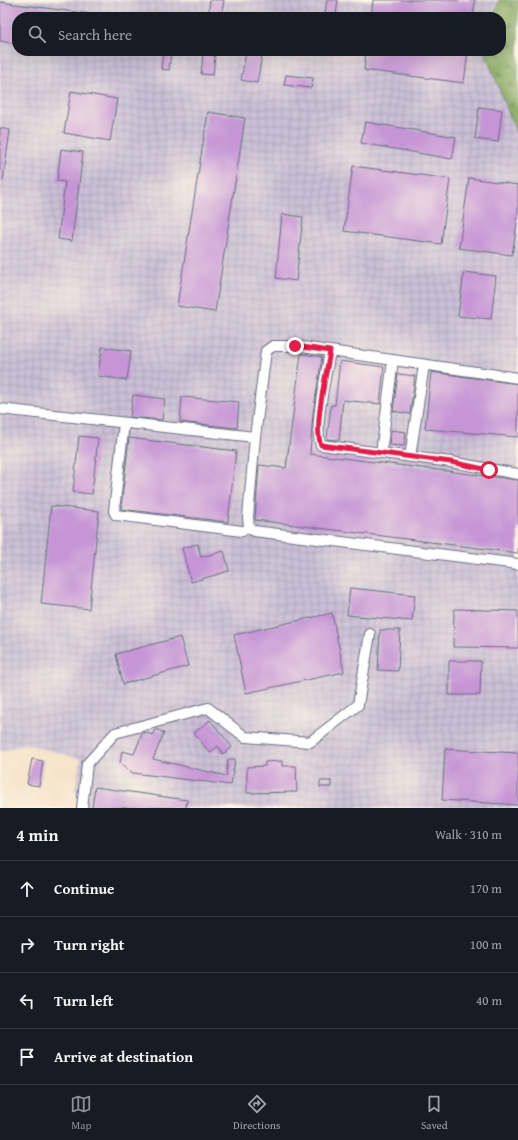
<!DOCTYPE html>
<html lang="en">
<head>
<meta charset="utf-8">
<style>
	:root { --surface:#171b24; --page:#20242c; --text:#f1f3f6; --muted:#9ea1a6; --line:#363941; --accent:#8c9099 }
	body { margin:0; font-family:"Gentium Book Plus",serif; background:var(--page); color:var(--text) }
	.stop { position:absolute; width:12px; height:12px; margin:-9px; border:3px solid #e11d48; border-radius:50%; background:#fff }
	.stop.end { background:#e11d48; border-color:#fff; box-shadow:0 1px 4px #0008 }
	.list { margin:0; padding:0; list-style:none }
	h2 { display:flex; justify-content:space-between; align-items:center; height:52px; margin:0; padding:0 16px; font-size:17px }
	h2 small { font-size:13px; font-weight:400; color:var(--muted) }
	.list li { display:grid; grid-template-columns:26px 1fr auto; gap:12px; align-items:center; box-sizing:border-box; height:56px; padding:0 16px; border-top:1px solid var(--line) }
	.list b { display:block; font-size:15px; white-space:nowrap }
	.list em { font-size:13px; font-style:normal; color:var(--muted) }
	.icon { flex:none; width:22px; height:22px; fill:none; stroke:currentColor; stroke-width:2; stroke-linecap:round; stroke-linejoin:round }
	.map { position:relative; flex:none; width:518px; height:808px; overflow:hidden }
	.search { position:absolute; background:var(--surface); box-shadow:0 4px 16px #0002; left:12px; right:12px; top:12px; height:44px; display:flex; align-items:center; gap:10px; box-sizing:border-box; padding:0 14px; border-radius:16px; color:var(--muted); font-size:15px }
	.sheet { height:276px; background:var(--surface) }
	nav { display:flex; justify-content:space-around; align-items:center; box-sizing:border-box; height:56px; border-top:1px solid var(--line); background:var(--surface); font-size:11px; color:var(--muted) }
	nav a { display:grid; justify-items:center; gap:2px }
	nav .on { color:var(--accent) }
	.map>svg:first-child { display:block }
	.industrial { fill:url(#industrial-grid) }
	.forest { fill:url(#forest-firs); stroke:#4e6a5c }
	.building { fill:#c695d6 }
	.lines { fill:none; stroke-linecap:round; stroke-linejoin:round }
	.minor-casing { stroke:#676d82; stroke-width:12 }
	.minor { stroke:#fff; stroke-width:10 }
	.route { stroke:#e11d48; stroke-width:5 }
</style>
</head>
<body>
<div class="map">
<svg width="518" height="808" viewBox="0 0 518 808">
	<defs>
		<pattern id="industrial-grid" width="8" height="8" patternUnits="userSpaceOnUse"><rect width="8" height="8" fill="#cbbfd5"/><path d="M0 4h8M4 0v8" fill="none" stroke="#aea4b9"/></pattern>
		<pattern id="forest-firs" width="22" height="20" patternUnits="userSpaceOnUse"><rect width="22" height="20" fill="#81a55a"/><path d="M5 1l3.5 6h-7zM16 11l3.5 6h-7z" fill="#69874e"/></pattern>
	</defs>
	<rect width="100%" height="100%" fill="#fcf5e5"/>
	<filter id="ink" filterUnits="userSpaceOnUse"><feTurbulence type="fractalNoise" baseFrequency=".025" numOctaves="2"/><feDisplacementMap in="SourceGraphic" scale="8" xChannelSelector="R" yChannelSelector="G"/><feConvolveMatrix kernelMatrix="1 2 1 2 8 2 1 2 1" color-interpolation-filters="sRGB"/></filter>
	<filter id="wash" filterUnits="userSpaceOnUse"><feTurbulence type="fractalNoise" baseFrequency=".012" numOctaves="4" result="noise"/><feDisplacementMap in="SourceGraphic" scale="16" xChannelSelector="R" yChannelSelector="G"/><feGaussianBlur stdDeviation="0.9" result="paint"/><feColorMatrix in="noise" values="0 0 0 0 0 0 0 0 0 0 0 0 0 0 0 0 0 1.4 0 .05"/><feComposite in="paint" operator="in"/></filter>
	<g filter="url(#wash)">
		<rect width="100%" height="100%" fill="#f5e1c6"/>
		<!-- industrial -->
		<polygon class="industrial" points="0,0 499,0 494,17 17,17 17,51 486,51 518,137 518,808 76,808 78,798 75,789 81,759 25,744 0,752"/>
		<!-- forest -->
		<polygon class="forest" points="499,0 518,0 518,137 485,52 501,51 501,17 494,17"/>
		<g id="blocks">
			<!-- building -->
			<g class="building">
				<polygon points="210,0 224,0 221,17 208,17"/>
				<polygon points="327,0 338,0 336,15 325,14"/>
				<polygon points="373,0 475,0 473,17 371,17"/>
				<polygon points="0,2 91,14 91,17 17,17 17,44 0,41"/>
				<polygon points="163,51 171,51 169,70 161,69"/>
				<polygon points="366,51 468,51 464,83 364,70"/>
				<polygon points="246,52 262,55 257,83 241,80"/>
				<polygon points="203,54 215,56 213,75 201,74"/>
				<polygon points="286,75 313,78 311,88 284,85"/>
				<polygon points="71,91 117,99 110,141 64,133"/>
				<polygon points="479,107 502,110 498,142 475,139"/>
				<polygon points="208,112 245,118 215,312 177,306"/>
				<polygon points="365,122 456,137 452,159 361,143"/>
				<polygon points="0,128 10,130 3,181 0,180"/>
				<polygon points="61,149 83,152 72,241 58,239 65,182 57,181"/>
				<polygon points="353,166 450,179 441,244 344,231"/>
				<polygon points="469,178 518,185 518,216 512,255 459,248"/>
				<polygon points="282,214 303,217 296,281 276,278"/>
				<polygon points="464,272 496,276 491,319 458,316"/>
				<polygon points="102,347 131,351 127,380 98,376"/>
				<polygon points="301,354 322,357 313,413 310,454 518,480 518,553 255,520 259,465 286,468"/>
				<polygon points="340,361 384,367 380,404 343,400 339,440 327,439 331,405 335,405"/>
				<polygon points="431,372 518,384 518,437 425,429"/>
				<polygon points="398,374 415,376 410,414 393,411"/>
				<polygon points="133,395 165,399 162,420 130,417"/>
				<polygon points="182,397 239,402 237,428 180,422"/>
				<polygon points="391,430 406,432 404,446 389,445"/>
				<polygon points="79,436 98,438 92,494 73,492"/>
				<polygon points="129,438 236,451 228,522 121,509"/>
				<polygon points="51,506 99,511 89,609 41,604"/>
				<polygon points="198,544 201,557 224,551 229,571 191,582 182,548"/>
				<polygon points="350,588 415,595 412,621 347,615"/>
				<polygon points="454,609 518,611 518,648 453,647"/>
				<polygon points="332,613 344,672 246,693 234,635"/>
				<polygon points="380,630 400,630 398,671 378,670"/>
				<polygon points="180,637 188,666 123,684 116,654"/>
				<polygon points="449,661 481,661 480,695 449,695"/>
				<polygon points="210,720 232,747 223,754 218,746 210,753 194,733"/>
				<polygon points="156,729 164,733 153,759 226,776 228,759 235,759 231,785 133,773 120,763 122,751 134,754 143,732 153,735"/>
				<polygon points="445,749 518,753 518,805 442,800"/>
				<polygon points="32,759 43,761 39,786 27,784"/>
				<polygon points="282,761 282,766 296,766 297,792 247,793 247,767 265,766 265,762"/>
				<rect x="320" y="781" width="11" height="6"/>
				<polygon points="95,787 187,800 186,808 92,808"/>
			</g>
		</g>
	</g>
	<g filter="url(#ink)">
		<use href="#blocks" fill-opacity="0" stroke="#676d82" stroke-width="1"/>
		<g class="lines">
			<defs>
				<g id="minor">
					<path d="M330,351C327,372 313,428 321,445L451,462L518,474"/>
					<polyline points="0,409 255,437 248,517 249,528 254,531 518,564"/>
					<polyline points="124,423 114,511 116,515 242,531"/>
					<polyline points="255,437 266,351 273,346 295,346 518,378"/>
					<polyline points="381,453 393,360"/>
					<polyline points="410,457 424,365"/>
					<polyline points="82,808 87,764 115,733 208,708 245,737 310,742 358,705 370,634"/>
				</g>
			</defs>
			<!-- minor casing -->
			<use href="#minor" class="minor-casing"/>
			<!-- minor -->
			<use href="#minor" class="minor"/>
		</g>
	</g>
	<g class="lines" filter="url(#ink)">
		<!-- route -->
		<path class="route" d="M295,346L330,351C327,372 313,427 321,445L451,462L489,470"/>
	</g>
</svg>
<div class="stop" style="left:489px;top:470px"></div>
<div class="stop end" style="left:295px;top:346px"></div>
<div class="search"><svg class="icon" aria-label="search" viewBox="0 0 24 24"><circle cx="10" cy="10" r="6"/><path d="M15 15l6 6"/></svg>Search here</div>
</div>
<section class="sheet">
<h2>4 min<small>Walk · 310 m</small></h2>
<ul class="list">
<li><svg class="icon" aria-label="ahead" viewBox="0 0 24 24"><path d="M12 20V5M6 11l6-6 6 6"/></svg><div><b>Continue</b></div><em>170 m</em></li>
<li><svg class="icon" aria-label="right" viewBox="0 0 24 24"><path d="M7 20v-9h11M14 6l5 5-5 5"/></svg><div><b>Turn right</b></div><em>100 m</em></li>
<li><svg class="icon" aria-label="left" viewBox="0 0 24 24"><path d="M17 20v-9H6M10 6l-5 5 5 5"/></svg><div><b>Turn left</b></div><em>40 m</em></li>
<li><svg class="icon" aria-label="arrive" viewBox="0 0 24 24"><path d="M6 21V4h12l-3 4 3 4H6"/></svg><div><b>Arrive at destination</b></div></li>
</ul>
</section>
<nav>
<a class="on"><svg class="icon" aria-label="map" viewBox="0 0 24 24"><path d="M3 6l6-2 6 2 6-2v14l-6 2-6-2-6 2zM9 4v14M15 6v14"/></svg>Map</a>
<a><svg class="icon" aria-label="directions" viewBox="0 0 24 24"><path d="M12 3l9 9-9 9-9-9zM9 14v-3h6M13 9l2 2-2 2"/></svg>Directions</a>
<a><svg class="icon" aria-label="saved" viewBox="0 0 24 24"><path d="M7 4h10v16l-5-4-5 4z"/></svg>Saved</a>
</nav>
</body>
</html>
